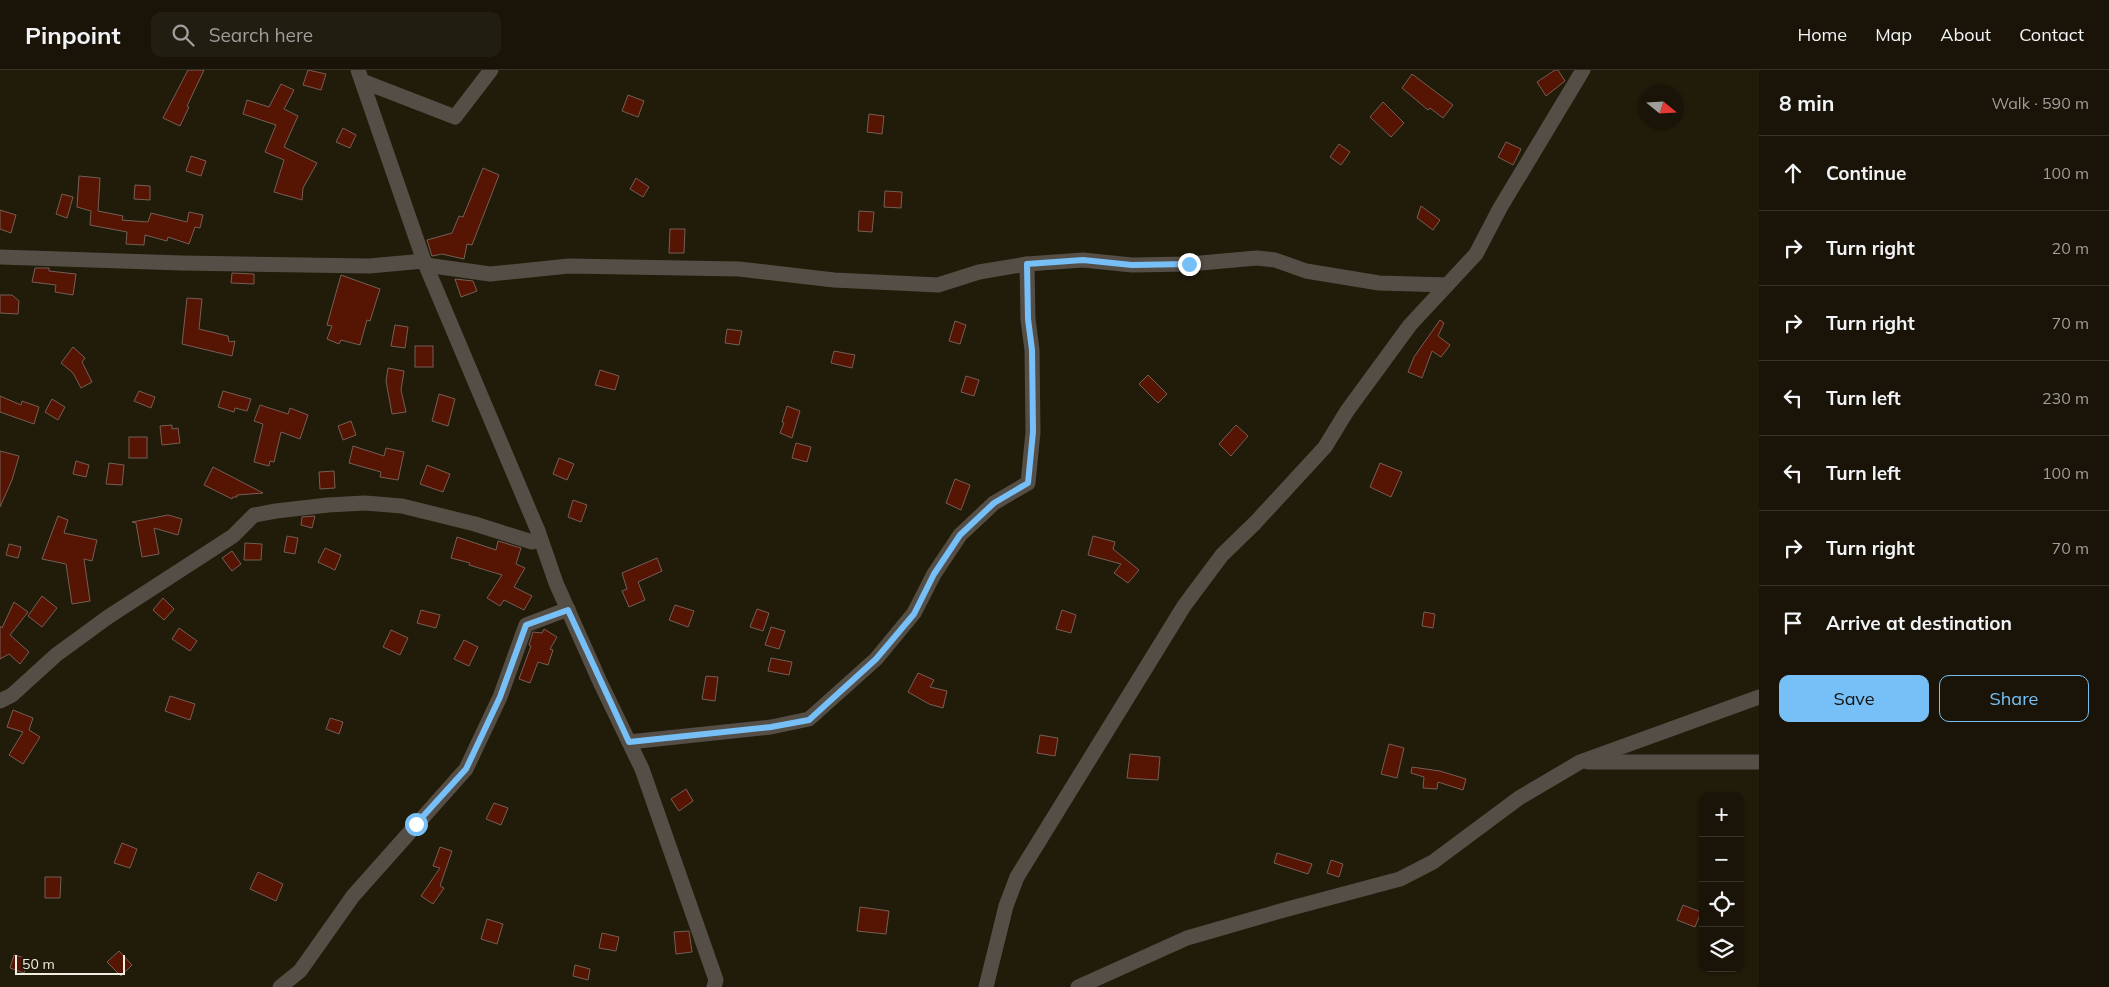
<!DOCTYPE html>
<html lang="en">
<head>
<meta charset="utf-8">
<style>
	:root { --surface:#191407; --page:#221d11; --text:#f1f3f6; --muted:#9f9e9b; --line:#373328; --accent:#76c0f7 }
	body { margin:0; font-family:Mulish,sans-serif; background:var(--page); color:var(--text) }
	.controls { position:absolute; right:15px; bottom:15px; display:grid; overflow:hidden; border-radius:10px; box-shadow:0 1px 4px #0004 }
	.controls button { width:45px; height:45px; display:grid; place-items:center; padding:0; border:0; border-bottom:1px solid var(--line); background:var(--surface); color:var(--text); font:25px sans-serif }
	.compass { position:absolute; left:1639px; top:15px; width:45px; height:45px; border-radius:50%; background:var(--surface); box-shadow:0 1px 4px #0004; rotate:108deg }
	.scale { position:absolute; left:15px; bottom:12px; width:110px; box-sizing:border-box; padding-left:5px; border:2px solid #f1ede1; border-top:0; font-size:14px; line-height:18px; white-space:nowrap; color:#f1ede1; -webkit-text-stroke:4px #211b09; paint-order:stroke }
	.stop { position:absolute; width:15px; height:15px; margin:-11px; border:4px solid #76c0f7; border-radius:50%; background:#fff }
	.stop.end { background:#76c0f7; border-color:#fff; box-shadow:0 1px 5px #0008 }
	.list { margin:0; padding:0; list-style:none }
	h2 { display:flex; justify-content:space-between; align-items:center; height:65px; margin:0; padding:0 20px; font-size:21px }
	h2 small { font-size:16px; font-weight:400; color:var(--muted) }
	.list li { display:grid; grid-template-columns:32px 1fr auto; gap:15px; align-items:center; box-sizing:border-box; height:75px; padding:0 20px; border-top:1px solid var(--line) }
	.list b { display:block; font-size:19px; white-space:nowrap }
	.list em { font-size:16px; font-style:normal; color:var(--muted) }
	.actions { display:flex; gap:10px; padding:15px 20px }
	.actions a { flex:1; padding:11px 0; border:1px solid var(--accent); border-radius:10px; text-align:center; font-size:18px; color:var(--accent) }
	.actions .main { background:var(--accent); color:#111 }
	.icon { flex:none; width:28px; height:28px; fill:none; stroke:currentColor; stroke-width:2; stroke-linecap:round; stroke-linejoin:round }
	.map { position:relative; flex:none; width:1759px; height:917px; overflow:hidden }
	header { display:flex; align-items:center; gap:30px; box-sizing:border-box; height:70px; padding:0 25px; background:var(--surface); border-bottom:1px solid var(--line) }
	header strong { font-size:24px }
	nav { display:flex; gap:28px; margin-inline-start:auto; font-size:18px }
	.search { width:350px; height:45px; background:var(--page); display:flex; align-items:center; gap:12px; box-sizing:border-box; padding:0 18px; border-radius:10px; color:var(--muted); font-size:19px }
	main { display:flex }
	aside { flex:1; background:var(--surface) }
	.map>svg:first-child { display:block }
	.building { fill:#551502; stroke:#755e57 }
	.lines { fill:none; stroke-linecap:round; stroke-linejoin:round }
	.minor { stroke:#554e47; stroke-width:15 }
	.route { stroke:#76c0f7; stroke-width:6 }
</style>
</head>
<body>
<header>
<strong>Pinpoint</strong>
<div class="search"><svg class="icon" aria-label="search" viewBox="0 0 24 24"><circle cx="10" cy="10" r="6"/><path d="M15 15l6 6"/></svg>Search here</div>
<nav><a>Home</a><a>Map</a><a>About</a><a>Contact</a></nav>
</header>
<main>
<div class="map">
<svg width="1759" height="917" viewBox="0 0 1759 917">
	<rect width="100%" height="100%" fill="#211b09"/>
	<!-- building -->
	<g class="building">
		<polygon points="188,0 204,0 187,36 189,37 180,56 163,48"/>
		<polygon points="308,0 326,4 321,20 303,15"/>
		<polygon points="1555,0 1558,0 1565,11 1546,26 1537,12"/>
		<polygon points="1412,4 1453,35 1443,48 1430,38 1428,40 1402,18"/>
		<polygon points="281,14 294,20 284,39 298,46 284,77 317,93 303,118 302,130 274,122 284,90 265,82 276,55 243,44 247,30 269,37"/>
		<polygon points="628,25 644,31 638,47 622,41"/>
		<polygon points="1383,32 1404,53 1391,67 1370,47"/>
		<polygon points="869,44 884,46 882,64 867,62"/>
		<polygon points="343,58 356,65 350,78 336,72"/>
		<polygon points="1506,72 1521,79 1513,95 1498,87"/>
		<polygon points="1339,74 1350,82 1341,95 1330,87"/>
		<polygon points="191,86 206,91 201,106 186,101"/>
		<polygon points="483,98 499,105 472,175 467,174 464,189 442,184 432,186 427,170 452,163 459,146 463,147"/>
		<polygon points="79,106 100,108 98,141 123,146 122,150 148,152 151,143 187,152 189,142 203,145 200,158 195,157 189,174 168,167 167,171 145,165 144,175 126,174 127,162 90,155 91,141 77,137"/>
		<polygon points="636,108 649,117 643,127 630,119"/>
		<polygon points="135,115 150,116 150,130 134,129"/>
		<polygon points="885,121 902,122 901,138 884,137"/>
		<polygon points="62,124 73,127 67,148 56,144"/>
		<polygon points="1421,136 1440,150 1433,160 1417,148"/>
		<polygon points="0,140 16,145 11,163 0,159"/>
		<polygon points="859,141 874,142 872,162 858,161"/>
		<polygon points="670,159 685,159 684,183 669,183"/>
		<polygon points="35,198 49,198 49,201 76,204 73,225 55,222 56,215 32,212"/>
		<polygon points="232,203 254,204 254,214 231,213"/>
		<polygon points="341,205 380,219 370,251 367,250 360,275 341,270 339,274 327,269 332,256 327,255"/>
		<polygon points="455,209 473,211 477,221 461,227"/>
		<polygon points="0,225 12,225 19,231 18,244 0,243"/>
		<polygon points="187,228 202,229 199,259 228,266 229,272 235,271 232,286 182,274"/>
		<polygon points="1440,250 1444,253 1438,266 1450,275 1441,287 1432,281 1422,308 1408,302 1414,287"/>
		<polygon points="955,251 966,255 960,274 949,271"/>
		<polygon points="395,255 408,257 405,278 391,276"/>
		<polygon points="727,259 742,261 739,275 725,273"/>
		<rect x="415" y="276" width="18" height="21"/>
		<polygon points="73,277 85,288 82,292 92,312 81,318 73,303 61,293"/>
		<polygon points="834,281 855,285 852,298 831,293"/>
		<polygon points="388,298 404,301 401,320 406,342 392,344 386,311"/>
		<polygon points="600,300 619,306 615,320 595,315"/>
		<polygon points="1148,305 1167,324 1158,333 1139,314"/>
		<polygon points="966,306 979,310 974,326 961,322"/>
		<polygon points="139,321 155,327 151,338 134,331"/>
		<polygon points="223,321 251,329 247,341 235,338 234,342 218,337"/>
		<polygon points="439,324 455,329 448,356 432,351"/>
		<polygon points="0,326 21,335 22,331 39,337 34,354 0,342"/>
		<polygon points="52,329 65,337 58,350 45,342"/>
		<polygon points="260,335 288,344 290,338 308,345 300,369 281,362 274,392 270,391 269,396 254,392 263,354 254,351"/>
		<polygon points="787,336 800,341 792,368 780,363 784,353 782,352"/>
		<polygon points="351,351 356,365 343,370 338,356"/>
		<polygon points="172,355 172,359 178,358 180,373 162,375 160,356"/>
		<polygon points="1236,355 1248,366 1231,386 1219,374"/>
		<rect x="129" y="367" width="18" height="21"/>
		<polygon points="796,373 811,377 807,392 792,388"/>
		<polygon points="353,376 384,386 386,378 404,382 398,410 380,407 381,402 349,393"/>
		<polygon points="0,381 19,386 12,410 0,437"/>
		<polygon points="559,388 574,394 567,410 553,404"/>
		<polygon points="76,391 89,395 86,407 73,404"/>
		<polygon points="109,393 124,395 122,415 106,414"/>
		<polygon points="1380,393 1402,402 1391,427 1370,417"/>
		<polygon points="427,395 450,404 443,422 420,414"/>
		<polygon points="213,397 263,423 237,425 237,427 233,427 232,429 204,415"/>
		<polygon points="334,401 335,418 320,419 319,402"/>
		<polygon points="955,409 970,415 961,440 946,433"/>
		<polygon points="573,430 587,435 581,452 568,447"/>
		<polygon points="168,445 182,449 178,465 154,458 159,484 142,487 136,453 132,452"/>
		<polygon points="58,446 68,450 64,463 97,470 92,491 84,489 90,531 72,534 66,494 42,489"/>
		<polygon points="315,446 312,458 301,455 302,447"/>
		<polygon points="287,466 298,468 295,484 284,482"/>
		<polygon points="1093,466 1115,472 1113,479 1139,500 1128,513 1114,503 1121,494 1088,485"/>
		<polygon points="457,467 496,480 498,471 521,478 516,494 525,498 514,517 532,526 524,540 504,530 500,536 487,528 502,505 469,495 470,493 451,488"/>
		<polygon points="245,473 262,474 261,490 244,490"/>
		<polygon points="9,474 21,477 18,488 6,485"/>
		<polygon points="325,478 341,485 335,500 318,492"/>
		<polygon points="232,481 241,494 232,501 222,488"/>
		<polygon points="657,488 662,501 638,512 645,530 629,537 622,521 627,519 622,503"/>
		<polygon points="42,526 57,538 42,557 28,546"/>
		<polygon points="163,528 174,539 164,550 153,540"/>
		<polygon points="14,532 28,542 10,565 29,582 20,594 9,584 0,589 0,556 2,558"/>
		<polygon points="675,535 694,541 688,557 669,550"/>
		<polygon points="757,539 769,543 763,561 750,557"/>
		<polygon points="421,540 440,545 436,558 417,553"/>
		<polygon points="1062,540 1076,545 1071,563 1056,559"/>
		<polygon points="1424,542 1435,544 1433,558 1422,556"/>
		<polygon points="771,557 785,561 779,579 765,575"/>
		<polygon points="179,558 197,571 190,581 172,569"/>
		<polygon points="544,559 557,567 550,579 553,580 548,595 538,592 530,613 519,609 531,576 529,575 533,562 542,563"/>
		<polygon points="391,560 408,568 400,585 383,577"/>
		<polygon points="464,570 478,577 469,596 454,589"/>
		<polygon points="771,588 792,592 789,605 768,601"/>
		<polygon points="918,603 934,610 930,617 947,621 943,638 929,634 908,622"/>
		<polygon points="706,606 718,607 715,631 702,629"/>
		<polygon points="170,626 195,634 190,650 165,641"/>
		<polygon points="13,640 33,648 29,660 40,667 23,694 9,685 23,662 7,657"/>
		<polygon points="330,648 343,652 339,664 326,659"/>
		<polygon points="1040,665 1058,668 1055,686 1037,683"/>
		<polygon points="1389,674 1404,678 1397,708 1381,704"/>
		<polygon points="1130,684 1160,687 1158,710 1127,708"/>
		<polygon points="1412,697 1440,701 1466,709 1463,720 1438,712 1437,719 1423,718 1424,707 1411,703"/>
		<polygon points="686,719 693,731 679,741 671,729"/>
		<polygon points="494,733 508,738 501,755 486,749"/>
		<polygon points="122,773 137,779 130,798 114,793"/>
		<polygon points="440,777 452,781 440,816 444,818 433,834 421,826 440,798 433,796"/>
		<polygon points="1277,783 1312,794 1308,804 1274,793"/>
		<polygon points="1331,790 1343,794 1339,807 1327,803"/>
		<polygon points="258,802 283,814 276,831 250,819"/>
		<polygon points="45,807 61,807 60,828 45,828"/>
		<polygon points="1683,835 1701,842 1695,857 1677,850"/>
		<polygon points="860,837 889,841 886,864 857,861"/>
		<polygon points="487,849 503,854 497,874 481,869"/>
		<polygon points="689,861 692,882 676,884 674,862"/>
		<polygon points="602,863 619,867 616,881 599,878"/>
		<polygon points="119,881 132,895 121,906 107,892"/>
		<polygon points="14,885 29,889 24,903 10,898"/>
		<polygon points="575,895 590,899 588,910 573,906"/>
	</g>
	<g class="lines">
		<!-- minor -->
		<g class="minor">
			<polyline points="362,11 455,47 491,0"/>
			<polyline points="0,187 182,193 369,196 424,191"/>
			<polyline points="426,195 490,204 569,196 739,199 834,210 938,215 979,202 1027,194 1083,190 1132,195 1189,194 1257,188 1275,190 1306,201 1379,213 1447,215"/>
			<polyline points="538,461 556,513 600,612 642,699 716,910 714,917"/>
			<polyline points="0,631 12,625 56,585 108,547 233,466 254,445 276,441 328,435 365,433 402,436 475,454 532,472 537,470 539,466 538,461 424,191 358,0"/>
			<polyline points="629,672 771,657 809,649 876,589 914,543 934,504 960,465 994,433 1028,413 1033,362 1032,280 1028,249 1027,194"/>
			<polyline points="1588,692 1759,692"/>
			<polyline points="280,917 300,901 353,826 466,699 500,627 526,555 568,539"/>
			<polyline points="986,917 1006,836 1017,807 1184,536 1222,485 1255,453 1325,377 1347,341 1410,255 1476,184 1500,138 1583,0"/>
			<polyline points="1078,917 1187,868 1284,840 1400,809 1433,792 1519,728 1580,692 1759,627"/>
		</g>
	</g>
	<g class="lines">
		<!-- route -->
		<polyline class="route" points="416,754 466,699 500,627 526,555 568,540 629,672 771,657 809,650 876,589 914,544 934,504 960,465 994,433 1028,413 1033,362 1032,280 1028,249 1027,194 1083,190 1132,195 1189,194"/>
	</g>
</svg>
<div class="controls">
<button>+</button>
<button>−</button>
<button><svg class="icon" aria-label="locate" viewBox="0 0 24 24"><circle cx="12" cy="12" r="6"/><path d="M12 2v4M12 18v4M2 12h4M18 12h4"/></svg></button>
<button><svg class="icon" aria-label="layers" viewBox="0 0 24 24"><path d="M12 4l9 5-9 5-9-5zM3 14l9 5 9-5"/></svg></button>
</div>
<svg class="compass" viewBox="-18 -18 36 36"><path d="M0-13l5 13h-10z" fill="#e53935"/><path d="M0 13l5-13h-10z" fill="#9f9e9b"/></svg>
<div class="scale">50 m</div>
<div class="stop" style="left:416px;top:754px"></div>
<div class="stop end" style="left:1189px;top:194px"></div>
</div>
<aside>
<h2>8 min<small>Walk · 590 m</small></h2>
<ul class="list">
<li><svg class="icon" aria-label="ahead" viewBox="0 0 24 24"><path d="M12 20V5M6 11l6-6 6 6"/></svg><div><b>Continue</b></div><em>100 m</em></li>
<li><svg class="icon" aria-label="right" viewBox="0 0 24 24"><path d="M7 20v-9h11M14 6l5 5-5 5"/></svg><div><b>Turn right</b></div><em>20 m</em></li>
<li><svg class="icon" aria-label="right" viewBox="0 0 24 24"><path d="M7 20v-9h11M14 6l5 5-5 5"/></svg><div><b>Turn right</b></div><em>70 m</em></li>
<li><svg class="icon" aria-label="left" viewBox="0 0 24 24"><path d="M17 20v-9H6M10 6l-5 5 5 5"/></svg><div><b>Turn left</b></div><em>230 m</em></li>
<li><svg class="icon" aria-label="left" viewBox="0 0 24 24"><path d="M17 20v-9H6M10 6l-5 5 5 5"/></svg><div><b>Turn left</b></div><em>100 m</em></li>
<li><svg class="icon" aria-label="right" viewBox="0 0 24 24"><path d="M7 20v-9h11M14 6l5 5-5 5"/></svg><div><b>Turn right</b></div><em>70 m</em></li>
<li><svg class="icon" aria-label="arrive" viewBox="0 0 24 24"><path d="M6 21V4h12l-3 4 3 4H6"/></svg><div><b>Arrive at destination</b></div></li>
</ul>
<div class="actions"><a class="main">Save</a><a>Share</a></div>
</aside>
</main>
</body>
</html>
